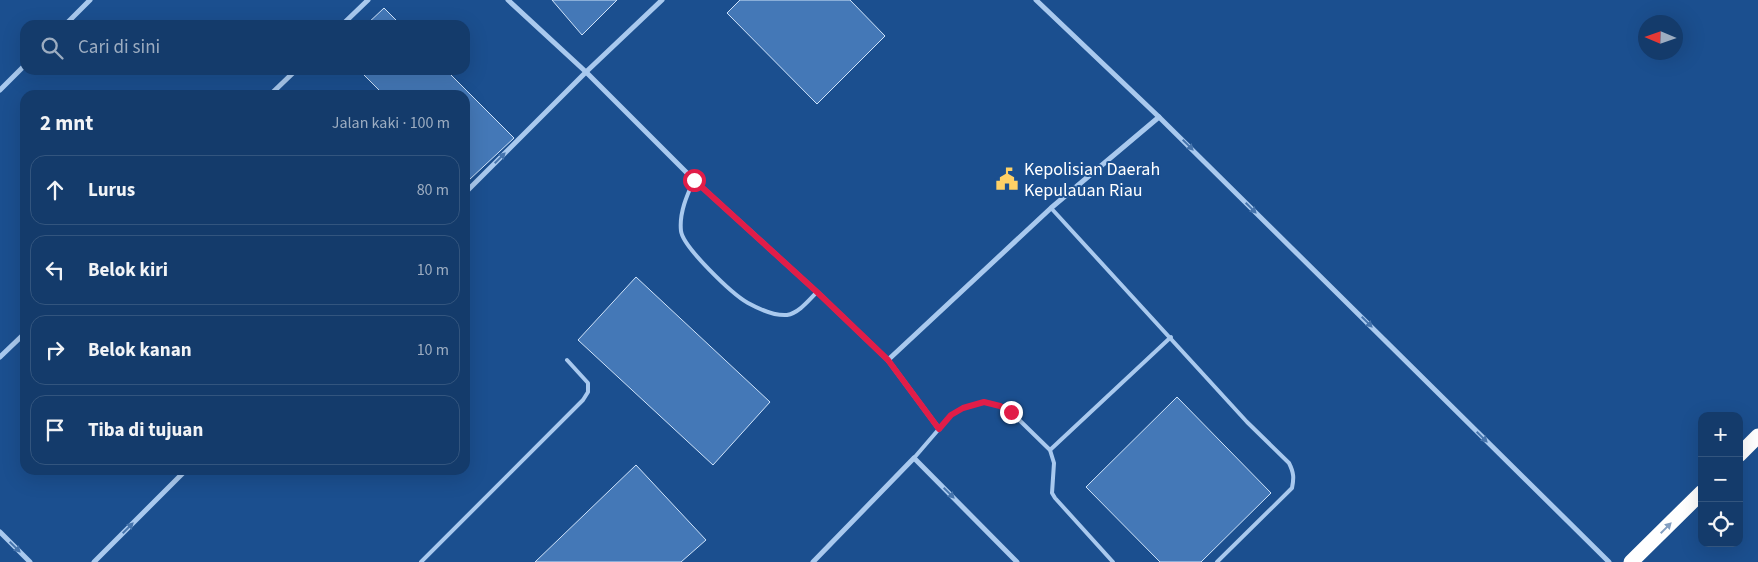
<!DOCTYPE html>
<html lang="id">
<head>
<meta charset="utf-8">
<style>
	:root { --surface:#143b6b; --page:#1d4271; --text:#f1f3f6; --muted:#9dadc1; --line:#33557e }
	body { margin:0; font-family:"Source Sans 3",sans-serif; background:var(--page); color:var(--text) }
	.controls { position:absolute; right:15px; bottom:15px; display:grid; overflow:hidden; border-radius:10px; box-shadow:0 5px 20px #0002 }
	.controls button { width:45px; height:45px; display:grid; place-items:center; padding:0; border:0; border-bottom:1px solid var(--line); background:var(--surface); color:var(--text); font:25px sans-serif }
	.compass { position:absolute; left:1638px; top:15px; width:45px; height:45px; border-radius:50%; background:var(--surface); box-shadow:0 5px 20px #0002; rotate:272deg }
	.stop { position:absolute; width:15px; height:15px; margin:-11px; border:4px solid #e11d48; border-radius:50%; background:#fff }
	.stop.end { background:#e11d48; border-color:#fff; box-shadow:0 1px 5px #0008 }
	.list { margin:0; padding:0; list-style:none }
	h2 { display:flex; justify-content:space-between; align-items:center; height:65px; margin:0; padding:0 20px; font-size:21px }
	h2 small { font-size:16px; font-weight:400; color:var(--muted) }
	.list li { display:grid; grid-template-columns:32px 1fr auto; gap:15px; align-items:center; box-sizing:border-box; height:70px; margin:0 10px 10px; padding:0 10px; border:1px solid var(--line); border-radius:15px }
	.list b { display:block; font-size:19px; white-space:nowrap }
	.list em { font-size:16px; font-style:normal; color:var(--muted) }
	.icon { flex:none; width:28px; height:28px; fill:none; stroke:currentColor; stroke-width:2; stroke-linecap:round; stroke-linejoin:round }
	.map { position:relative; flex:none; width:1758px; height:562px; overflow:hidden }
	.search { position:absolute; background:var(--surface); box-shadow:0 5px 20px #0002; left:20px; top:20px; width:450px; height:55px; display:flex; align-items:center; gap:12px; box-sizing:border-box; padding:0 18px; border-radius:15px; color:var(--muted); font-size:19px }
	.panel { position:absolute; background:var(--surface); box-shadow:0 5px 20px #0002; left:20px; top:90px; width:450px; height:385px; border-radius:15px }
	.map>svg:first-child { display:block }
	.building { fill:#4478b7; stroke:#cfe3fa }
	.lines { fill:none; stroke-linecap:round; stroke-linejoin:round }
	.lane { stroke:#a9c9ee; stroke-width:4 }
	.street { stroke:#a9c9ee; stroke-width:5 }
	.highway { stroke:#fff; stroke-width:15 }
	.oneway { fill:#4674ac }
	.oneway2 { fill:#829ec1 }
	.route { stroke:#e11d48; stroke-width:6 }
	.labels { text-anchor:middle; stroke-width:4; stroke-linejoin:round; paint-order:stroke }
	.poi-label { font-size:18px; fill:#fff; stroke:#1b4f8f; text-anchor:start }
</style>
</head>
<body>
<div class="map">
<svg width="1758" height="562" viewBox="0 0 1758 562">
	<rect width="100%" height="100%" fill="#1b4f8f"/>
	<!-- building -->
	<g class="building">
		<polygon points="552,0 617,0 582,35"/>
		<polygon points="740,0 850,0 885,36 817,104 727,13"/>
		<polygon points="384,8 401,25 366,25"/>
		<polygon points="359,70 446,70 514,138 469,180 465,176 465,95 384,95"/>
		<polygon points="636,277 770,402 713,465 578,340"/>
		<polygon points="1177,397 1271,493 1201,562 1160,562 1086,487"/>
		<polygon points="636,465 706,540 681,562 535,562"/>
	</g>
	<g class="lines">
		<!-- lane -->
		<g class="lane">
			<path d="M694,180C687,195 679,213 681,231C683,247 732,294 748,303C759,309 774,316 787,315C799,313 809,300 817,292"/>
			<path d="M1051,208L1247,422L1289,463C1294,473 1294,478 1292,488L1217,562"/>
			<polyline points="1050,450 1171,337"/>
			<polyline points="914,458 951,415 963,408 984,402 999,406 1011,412 1050,450 1054,463 1052,493 1055,498 1113,562"/>
			<polyline points="421,562 583,400 588,392 588,383 567,360"/>
		</g>
		<!-- street -->
		<g class="street">
			<polyline points="508,0 586,72 694,180 817,292 888,360 939,429"/>
			<polyline points="1036,0 1159,117 1609,562"/>
			<polyline points="65,25 90,0"/>
			<polyline points="342,25 368,0"/>
			<polyline points="0,90 25,65"/>
			<polyline points="270,95 296,70"/>
			<polyline points="465,193 586,72 662,0"/>
			<polyline points="0,357 25,333"/>
			<polyline points="888,360 1051,208 1159,117"/>
			<polyline points="0,532 30,562"/>
			<polyline points="94,562 186,470"/>
			<polyline points="813,562 914,458 1017,562"/>
		</g>
		<!-- highway -->
		<g class="highway">
			<polyline points="1739,455 1758,436"/>
			<polyline points="1631,562 1702,492"/>
		</g>
	</g>
	<!-- one-way arrows -->
	<defs><path id="oneway-solid" d="M-6-.8H1V-3.2L6.5 0L1 3.2V.8H-6Z" transform="scale(1.25)"/></defs>
	<g class="oneway">
		<use href="#oneway-solid" transform="translate(1188 145) rotate(45)"/>
		<use href="#oneway-solid" transform="translate(500 158) rotate(-45)"/>
		<use href="#oneway-solid" transform="translate(1251 208) rotate(45)"/>
		<use href="#oneway-solid" transform="translate(1367 322) rotate(45)"/>
		<use href="#oneway-solid" transform="translate(1482 437) rotate(45)"/>
		<use href="#oneway-solid" transform="translate(949 493) rotate(45)"/>
		<use href="#oneway-solid" transform="translate(128 528) rotate(-45)"/>
		<use href="#oneway-solid" transform="translate(15 547) rotate(45)"/>
	</g>
	<use class="oneway2" href="#oneway-solid" transform="translate(1666 528) rotate(-45)"/>
	<g class="lines">
		<!-- route -->
		<polyline class="route" points="694,180 817,292 888,360 939,429 951,415 963,408 984,402 1000,406 1011,412"/>
	</g>
	<!-- icons -->
	<defs>
		<symbol id="civic-bare" viewBox="-9 -9 18 18"><path d="M-.6-6.5H3V-4.5H.6V-3L4-1V1h2V6H-6V1h2V-1L-.6-3ZM-1.2 2.5V6h2.4V2.5Z" fill="#ffd166" stroke="#1b4f8f" stroke-width="2.5" paint-order="stroke"/></symbol>
	</defs>
	<g fill-rule="evenodd">
		<use href="#civic-bare" x="991" y="163" width="32" height="32"/>
	</g>
	<g class="labels">
		<!-- poi labels -->
		<g class="poi-label">
			<text x="1024" y="175">Kepolisian Daerah<tspan x="1024" dy="21">Kepulauan Riau</tspan></text>
		</g>
	</g>
</svg>
<div class="controls">
<button>+</button>
<button>−</button>
<button><svg class="icon" aria-label="locate" viewBox="0 0 24 24"><circle cx="12" cy="12" r="6"/><path d="M12 2v4M12 18v4M2 12h4M18 12h4"/></svg></button>
</div>
<svg class="compass" viewBox="-18 -18 36 36"><path d="M0-13l5 13h-10z" fill="#e53935"/><path d="M0 13l5-13h-10z" fill="#9dadc1"/></svg>
<div class="stop" style="left:694px;top:180px"></div>
<div class="stop end" style="left:1011px;top:412px"></div>
<div class="search"><svg class="icon" aria-label="search" viewBox="0 0 24 24"><circle cx="10" cy="10" r="6"/><path d="M15 15l6 6"/></svg>Cari di sini</div>
<section class="panel">
<h2>2 mnt<small>Jalan kaki · 100 m</small></h2>
<ul class="list">
<li><svg class="icon" aria-label="ahead" viewBox="0 0 24 24"><path d="M12 20V5M6 11l6-6 6 6"/></svg><div><b>Lurus</b></div><em>80 m</em></li>
<li><svg class="icon" aria-label="left" viewBox="0 0 24 24"><path d="M17 20v-9H6M10 6l-5 5 5 5"/></svg><div><b>Belok kiri</b></div><em>10 m</em></li>
<li><svg class="icon" aria-label="right" viewBox="0 0 24 24"><path d="M7 20v-9h11M14 6l5 5-5 5"/></svg><div><b>Belok kanan</b></div><em>10 m</em></li>
<li><svg class="icon" aria-label="arrive" viewBox="0 0 24 24"><path d="M6 21V4h12l-3 4 3 4H6"/></svg><div><b>Tiba di tujuan</b></div></li>
</ul>
</section>
</div>
</body>
</html>
